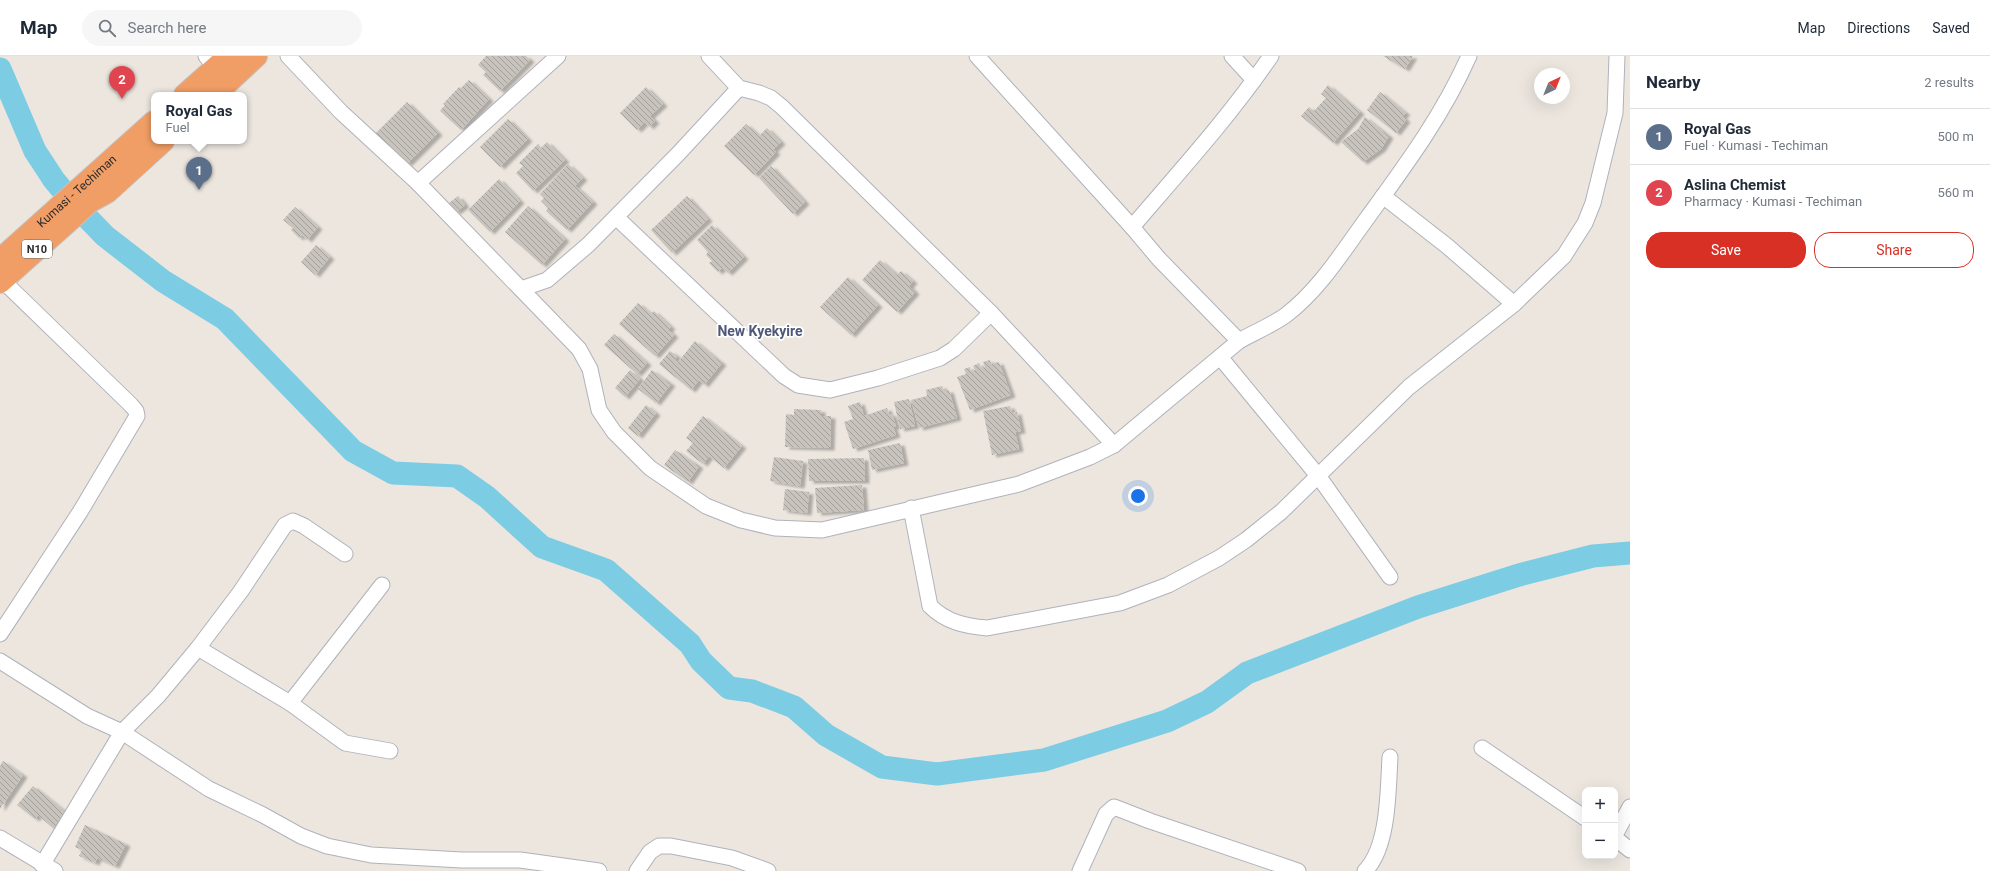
<!DOCTYPE html>
<html lang="en">
<head>
<meta charset="utf-8">
<style>
	:root { --surface:#fff; --page:#f6f6f7; --text:#1f2937; --muted:#747a83; --line:#e0e1e3; --accent:#d93025 }
	body { margin:0; font-family:Roboto,sans-serif; background:var(--page); color:var(--text) }
	.controls { position:absolute; right:12px; bottom:12px; display:grid; overflow:hidden; border-radius:8px; box-shadow:0 4px 16px #0002 }
	.controls button { width:36px; height:36px; display:grid; place-items:center; padding:0; border:0; border-bottom:1px solid var(--line); background:var(--surface); color:var(--text); font:20px sans-serif }
	.compass { position:absolute; left:1534px; top:12px; width:36px; height:36px; border-radius:50%; background:var(--surface); box-shadow:0 4px 16px #0002; rotate:43deg }
	.you { position:absolute; left:1138px; top:440px; width:14px; height:14px; margin:-10px; border:3px solid #fff; border-radius:50%; background:#1a73e8; box-shadow:0 0 0 6px #1a73e833 }
	.badge { display:grid; place-items:center; width:26px; height:26px; border-radius:50%; background:var(--accent); color:#fff; font-size:13px; font-weight:700 }
	.pin { position:absolute; translate:-50% -33px; filter:drop-shadow(0 1px 2px #0008) }
	.pin::after { content:''; position:absolute; top:21px; width:14px; height:12px; background:inherit; clip-path:polygon(0 0,100% 0,50% 100%) }
	.popup { position:absolute; left:151px; top:36px; width:96px; height:52px; box-sizing:border-box; display:grid; place-content:center; border-radius:8px; background:var(--surface); filter:drop-shadow(0 1px 3px #0005); font-size:13px; white-space:nowrap; color:var(--muted) }
	.popup b { font-size:15px; color:var(--text) }
	.popup::after { content:''; position:absolute; left:50%; top:100%; margin-left:-8px; border:8px solid transparent; border-top-color:var(--surface) }
	.list { margin:0; padding:0; list-style:none }
	h2 { display:flex; justify-content:space-between; align-items:center; height:52px; margin:0; padding:0 16px; font-size:17px }
	h2 small { font-size:13px; font-weight:400; color:var(--muted) }
	.list li { display:grid; grid-template-columns:26px 1fr auto; gap:12px; align-items:center; box-sizing:border-box; height:56px; padding:0 16px; border-top:1px solid var(--line) }
	.list b { display:block; font-size:15px; white-space:nowrap }
	.list p { margin:0; font-size:13px; white-space:nowrap; color:var(--muted) }
	.list em { font-size:13px; font-style:normal; color:var(--muted) }
	.actions { display:flex; gap:8px; padding:12px 16px }
	.actions a { flex:1; padding:9px 0; border:1px solid var(--accent); border-radius:16px; text-align:center; font-size:14px; color:var(--accent) }
	.actions .main { background:var(--accent); color:#fff }
	.icon { flex:none; width:22px; height:22px; fill:none; stroke:currentColor; stroke-width:2; stroke-linecap:round; stroke-linejoin:round }
	.map { position:relative; flex:none; width:1630px; height:815px; overflow:hidden }
	header { display:flex; align-items:center; gap:24px; box-sizing:border-box; height:56px; padding:0 20px; background:var(--surface); border-bottom:1px solid var(--line) }
	header strong { font-size:19px }
	nav { display:flex; gap:22px; margin-inline-start:auto; font-size:14px }
	.search { width:280px; height:36px; background:var(--page); display:flex; align-items:center; gap:10px; box-sizing:border-box; padding:0 14px; border-radius:22px; color:var(--muted); font-size:15px }
	main { display:flex }
	aside { flex:1; background:var(--surface) }
	.map>svg:first-child { display:block }
	.lines { fill:none; stroke-linecap:round; stroke-linejoin:round }
	.river { stroke:#7ccce4; stroke-width:23 }
	.building { fill:url(#building-back-hatch); filter:url(#shadow) }
	.street-casing { stroke:#b0b2bb; stroke-width:17 }
	.highway-casing { stroke:#c4c4c4; stroke-width:24 }
	.street { stroke:#fff; stroke-width:15 }
	.highway { stroke:#f09d66; stroke-width:22 }
	.labels { text-anchor:middle; stroke-width:3.5; stroke-linejoin:round; paint-order:stroke }
	.shield { fill:#fff; stroke:#6b6b6b; stroke-width:1 }
	.shield-label { font-size:11px; font-weight:bold; fill:#2c2c2c }
	.street-label { font-size:12px; fill:#2c2c2c; stroke:#fff }
	.quarter-label { font-size:14px; font-weight:bold; fill:#505879; stroke:#fff }
</style>
</head>
<body>
<header>
<strong>Map</strong>
<div class="search"><svg class="icon" aria-label="search" viewBox="0 0 24 24"><circle cx="10" cy="10" r="6"/><path d="M15 15l6 6"/></svg>Search here</div>
<nav><a>Map</a><a>Directions</a><a>Saved</a></nav>
</header>
<main>
<div class="map">
<svg width="1630" height="815" viewBox="0 0 1630 815">
	<defs>
		<pattern id="building-back-hatch" width="6" height="6" patternUnits="userSpaceOnUse"><rect width="6" height="6" fill="#c8c4bd"/><path d="M-1 5l2 2M0 0l6 6M5-1l2 2" fill="none" stroke="#a39f9a"/></pattern>
		<filter id="shadow"><feDropShadow dx="4.5" dy="2.5" stdDeviation="1" flood-color="#0004"/></filter>
	</defs>
	<rect width="100%" height="100%" fill="#ece6df"/>
	<g class="lines">
		<!-- river -->
		<polyline class="river" points="0,13 35,95 54,124 74,148 105,180 163,225 225,263 353,395 393,417 457,420 487,441 542,491 606,514 690,588 701,605 729,632 752,635 794,651 826,679 882,711 937,718 1044,704 1167,665 1207,646 1247,617 1418,551 1519,519 1593,500 1630,497"/>
	</g>
	<!-- building -->
	<g class="building">
		<polygon points="486,0 526,0 530,4 500,35 483,19 486,16 478,9"/>
		<polygon points="1383,0 1413,0 1405,13"/>
		<polygon points="469,24 489,43 461,74 440,55 445,49 443,48 459,31 461,32"/>
		<polygon points="1328,29 1360,56 1333,87 1301,60 1309,51 1314,55 1326,42 1321,38"/>
		<polygon points="646,31 663,48 650,60 655,65 649,71 645,66 637,74 620,57"/>
		<polygon points="1380,36 1406,57 1402,60 1406,64 1396,77 1367,54"/>
		<polygon points="407,46 438,77 407,108 376,77"/>
		<polygon points="1365,61 1389,80 1381,93 1363,106 1341,86 1358,73"/>
		<polygon points="508,63 528,83 500,111 480,91"/>
		<polygon points="746,68 759,80 767,72 781,86 773,94 776,96 754,119 724,90"/>
		<polygon points="547,86 565,104 533,135 516,117 523,110 519,107 538,88 541,92"/>
		<polygon points="568,108 583,122 575,130 593,146 567,174 546,155 548,152 541,145 544,142 540,138"/>
		<polygon points="771,110 805,146 793,158 759,122"/>
		<polygon points="499,123 520,145 490,176 468,154"/>
		<polygon points="458,140 465,149 456,156 448,148"/>
		<polygon points="687,140 708,163 672,197 651,174"/>
		<polygon points="528,150 565,183 542,209 505,176"/>
		<polygon points="295,151 318,171 307,184 302,179 299,182 291,174 293,172 283,164"/>
		<polygon points="712,169 744,201 728,217 722,212 718,216 709,207 712,205 706,199 708,196 697,184"/>
		<polygon points="316,189 330,201 315,219 301,206"/>
		<polygon points="880,204 897,219 901,215 913,225 909,230 915,236 897,256 862,224"/>
		<polygon points="848,221 878,249 851,279 820,251"/>
		<polygon points="638,247 651,258 654,255 671,271 668,274 674,279 655,300 619,268"/>
		<polygon points="614,278 647,307 637,318 604,289"/>
		<polygon points="695,285 722,307 704,329 699,324 691,334 659,308 670,295 677,300 675,303 678,306"/>
		<polygon points="990,304 991,308 999,306 1011,339 970,354 957,321 966,318 964,313 970,311 971,316 975,314 973,310 979,307 981,312 985,311 983,306"/>
		<polygon points="630,314 640,323 625,341 615,332"/>
		<polygon points="652,314 671,328 656,347 638,333"/>
		<polygon points="942,330 944,335 949,334 957,362 919,372 911,344 927,340 926,334"/>
		<polygon points="909,343 915,370 900,373 894,346"/>
		<polygon points="860,346 864,360 887,352 889,358 892,358 896,370 893,371 896,379 853,393 844,366 853,363 848,350"/>
		<polygon points="646,349 656,357 638,380 628,372"/>
		<polygon points="1010,350 1012,357 1017,356 1021,375 1015,376 1019,393 992,399 983,355"/>
		<polygon points="794,353 821,354 821,360 831,360 830,392 785,391 786,358 794,359"/>
		<polygon points="703,360 742,390 724,412 709,400 703,408 686,395 693,387 686,382"/>
		<polygon points="900,387 904,407 872,414 868,394"/>
		<polygon points="675,394 699,410 688,426 664,409"/>
		<polygon points="774,401 803,405 800,430 770,425"/>
		<polygon points="864,402 865,425 809,425 808,403"/>
		<polygon points="862,429 864,454 817,457 815,432"/>
		<polygon points="785,433 809,436 807,457 783,454"/>
		<polygon points="3,705 23,719 0,753 0,710"/>
		<polygon points="33,730 67,757 54,773 38,759 35,763 17,749"/>
		<polygon points="85,769 126,788 115,810 97,802 95,807 79,800 82,794 75,791"/>
	</g>
	<g class="lines">
		<defs>
			<g id="street">
				<polyline points="206,0 222,20"/>
				<polyline points="288,0 341,56 418,127 579,293 590,313 599,354 614,376 650,412 706,450 741,464 775,472 822,474 1019,428 1090,401 1114,389 1239,285"/>
				<polyline points="709,0 739,32 759,37 771,42 782,51 991,257 1114,389"/>
				<path d="M977,0L1132,171L1159,203L1239,285C1253,277 1274,268 1286,259C1320,233 1343,195 1368,161C1405,110 1443,59 1469,0"/>
				<polyline points="1232,0 1254,24"/>
				<polyline points="418,127 558,0"/>
				<polyline points="1383,140 1447,190 1514,248"/>
				<polyline points="616,161 784,320 798,329 830,334 878,322 940,302 954,293 991,257"/>
				<path d="M1132,171C1180,115 1230,60 1271,0"/>
				<polyline points="521,233 547,224 588,189 678,98 739,32"/>
				<polyline points="1220,301 1319,421 1390,521"/>
				<path d="M911,452L930,550C946,566 965,570 987,572L1120,547L1168,529L1219,502L1246,484L1281,456L1409,331L1514,248L1564,200L1585,167L1593,147L1615,57L1617,0"/>
				<polyline points="0,578 80,456 137,360 136,355 131,349 2,224"/>
				<polyline points="198,592 290,647 345,687 390,695"/>
				<polyline points="0,605 87,660 122,676 209,733 263,759 301,780 327,790 371,799 462,804 520,804 599,815"/>
				<polyline points="290,647 382,529"/>
				<polyline points="1482,692 1585,762"/>
				<polyline points="1615,779 1630,751"/>
				<polyline points="0,782 55,815"/>
				<polyline points="1615,782 1630,794"/>
				<polyline points="42,809 122,676 158,640 198,592 241,535 285,469 293,465 304,470 345,498"/>
				<polyline points="637,815 650,796 659,790 671,790 732,802 768,815"/>
				<polyline points="1080,815 1106,758 1114,751 1150,765 1298,815"/>
				<path d="M1365,815C1389,791 1388,733 1390,701"/>
			</g>
			<g id="highway">
				<polyline points="185,39 229,0"/>
				<polyline points="214,39 256,0"/>
				<path id="s1" d="M0,204L154,66"/>
				<polyline points="0,226 74,160 89,146 107,136 163,85"/>
			</g>
		</defs>
		<!-- street casing -->
		<use href="#street" class="street-casing"/>
		<!-- highway casing -->
		<use href="#highway" class="highway-casing"/>
		<!-- street -->
		<use href="#street" class="street"/>
		<!-- highway -->
		<use href="#highway" class="highway"/>
	</g>
	<g class="labels">
		<!-- shield labels -->
		<rect class="shield" x="22" y="184" width="30" height="18" rx="3"/>
		<g class="shield-label">
			<text x="37" y="197">N10</text>
		</g>
		<!-- street labels -->
		<g class="street-label">
			<text dy="4" stroke="none"><textPath href="#s1" startOffset="103">Kumasi - Techiman</textPath></text>
		</g>
		<!-- quarter labels -->
		<g class="quarter-label">
			<text x="760" y="280">New Kyekyire</text>
		</g>
	</g>
</svg>
<div class="controls">
<button>+</button>
<button>−</button>
</div>
<svg class="compass" viewBox="-18 -18 36 36"><path d="M0-13l5 13h-10z" fill="#e53935"/><path d="M0 13l5-13h-10z" fill="#747a83"/></svg>
<div class="you"></div>
<div class="pin badge" style="left:199px;top:134px;background:#5c6f8a">1</div>
<div class="popup"><b>Royal Gas</b>Fuel</div>
<div class="pin badge" style="left:122px;top:43px;background:#e0444e">2</div>
</div>
<aside>
<h2>Nearby<small>2 results</small></h2>
<ul class="list">
<li><span class="badge" style="background:#5c6f8a">1</span><div><b>Royal Gas</b><p>Fuel · Kumasi - Techiman</p></div><em>500 m</em></li>
<li><span class="badge" style="background:#e0444e">2</span><div><b>Aslina Chemist</b><p>Pharmacy · Kumasi - Techiman</p></div><em>560 m</em></li>
</ul>
<div class="actions"><a class="main">Save</a><a>Share</a></div>
</aside>
</main>
</body>
</html>
